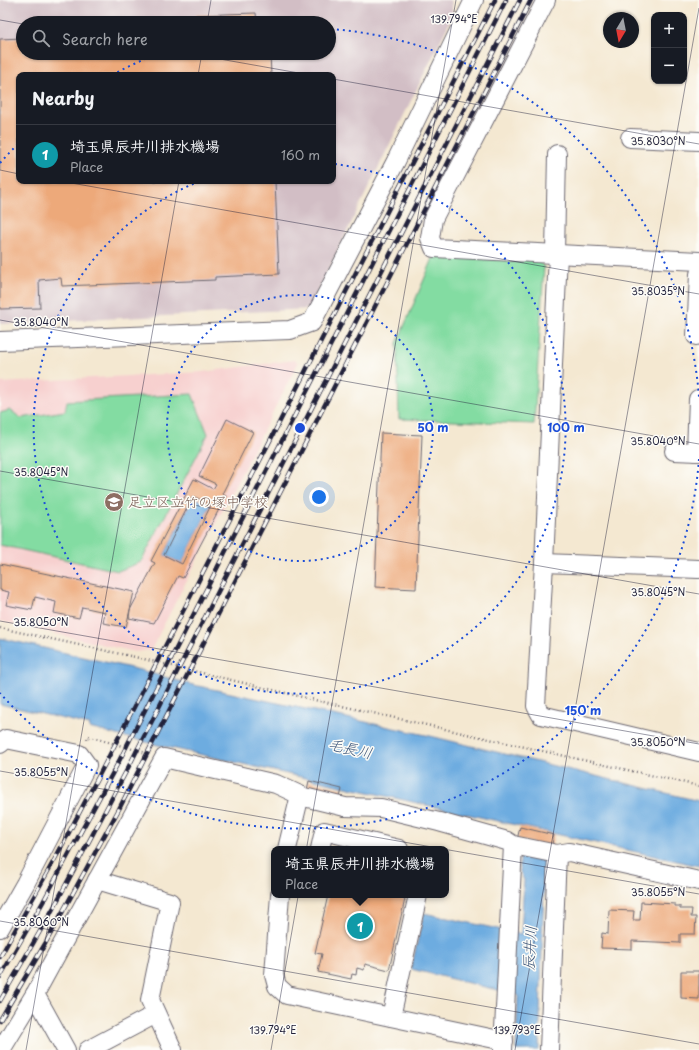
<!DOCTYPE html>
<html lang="en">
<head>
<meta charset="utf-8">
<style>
	:root { --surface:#171b24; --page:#20242c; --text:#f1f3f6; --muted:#9ea1a6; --line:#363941; --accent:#b45309 }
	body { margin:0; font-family:"Playpen Sans","Klee One",sans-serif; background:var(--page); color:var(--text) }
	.controls { position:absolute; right:12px; top:12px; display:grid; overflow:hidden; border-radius:8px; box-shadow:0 1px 3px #0004 }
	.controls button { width:36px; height:36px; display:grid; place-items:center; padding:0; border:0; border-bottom:1px solid var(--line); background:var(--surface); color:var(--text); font:20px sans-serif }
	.compass { position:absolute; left:603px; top:12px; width:36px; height:36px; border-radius:50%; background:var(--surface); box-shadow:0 1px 3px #0004; rotate:190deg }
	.you { position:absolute; left:319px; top:497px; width:14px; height:14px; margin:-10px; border:3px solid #fff; border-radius:50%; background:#1a73e8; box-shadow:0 0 0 6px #1a73e833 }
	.badge { display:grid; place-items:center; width:26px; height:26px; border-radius:50%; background:var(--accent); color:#fff; font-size:13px; font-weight:700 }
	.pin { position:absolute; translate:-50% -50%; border:2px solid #fff; box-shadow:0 1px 4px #0006 }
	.popup { position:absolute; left:271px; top:846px; width:178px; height:52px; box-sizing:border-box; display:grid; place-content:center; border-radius:8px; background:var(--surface); filter:drop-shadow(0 1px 3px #0005); font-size:13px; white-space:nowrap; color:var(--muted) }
	.popup b { font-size:15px; color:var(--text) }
	.popup::after { content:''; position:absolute; left:50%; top:100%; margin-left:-8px; border:8px solid transparent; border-top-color:var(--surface) }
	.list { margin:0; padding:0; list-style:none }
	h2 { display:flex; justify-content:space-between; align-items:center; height:52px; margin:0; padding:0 16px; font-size:17px }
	h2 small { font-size:13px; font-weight:400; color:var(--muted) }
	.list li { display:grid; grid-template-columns:26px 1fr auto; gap:12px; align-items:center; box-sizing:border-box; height:60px; padding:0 16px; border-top:1px solid var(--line) }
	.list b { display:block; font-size:15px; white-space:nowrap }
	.list p { margin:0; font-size:13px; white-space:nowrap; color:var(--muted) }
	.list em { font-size:13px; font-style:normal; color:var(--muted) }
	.icon { flex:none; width:22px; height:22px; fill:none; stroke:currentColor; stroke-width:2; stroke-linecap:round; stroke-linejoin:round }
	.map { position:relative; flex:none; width:699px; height:1050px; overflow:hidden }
	.search { position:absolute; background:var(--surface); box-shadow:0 1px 3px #0004; left:16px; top:16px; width:320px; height:44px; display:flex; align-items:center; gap:10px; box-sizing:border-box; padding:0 14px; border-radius:22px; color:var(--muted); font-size:15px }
	.panel { position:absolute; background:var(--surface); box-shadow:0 1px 3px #0004; left:16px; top:72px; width:320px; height:112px; border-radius:8px }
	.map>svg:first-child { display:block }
	.built { fill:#f7d0cf }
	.industrial { fill:#d2bec5; fill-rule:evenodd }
	.green { fill:#83dca2; stroke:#527f6e }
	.water { fill:#6dace0; stroke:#48678e }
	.building { fill:#eda97a; fill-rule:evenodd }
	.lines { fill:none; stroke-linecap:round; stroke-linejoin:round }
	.minor-casing { stroke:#6c6770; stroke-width:20 }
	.path { stroke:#6c6770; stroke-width:2.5; stroke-dasharray:1 3; stroke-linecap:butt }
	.minor { stroke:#fff; stroke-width:18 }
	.rail-casing { stroke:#22223b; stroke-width:4.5 }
	.rail { stroke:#fdfcf7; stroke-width:3; stroke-dasharray:9; stroke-linecap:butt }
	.ticks { fill:none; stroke:#22223b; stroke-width:1; stroke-opacity:0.45 }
	.ring { fill:none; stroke:#1d4ed8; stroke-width:2; stroke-dasharray:2 4 }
	.labels { text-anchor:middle; stroke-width:3; stroke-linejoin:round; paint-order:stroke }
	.education-label { font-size:14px; fill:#785e54; stroke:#fdfcf7; text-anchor:start }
	.water-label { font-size:15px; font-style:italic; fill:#40597d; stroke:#fdfcf7 }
	.ticks-label { font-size:10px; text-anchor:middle; fill:#22223b; stroke:#fdfcf7; stroke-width:3; stroke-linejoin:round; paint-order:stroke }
	.centre { fill:#1d4ed8; stroke:#fdfcf7; stroke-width:2 }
	.ring-label { font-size:12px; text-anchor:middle; font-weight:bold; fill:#1d4ed8; stroke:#fdfcf7; stroke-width:3; stroke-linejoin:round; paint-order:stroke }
</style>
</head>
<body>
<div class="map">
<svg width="699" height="1050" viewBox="0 0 699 1050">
	<rect width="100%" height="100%" fill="#fdfcf7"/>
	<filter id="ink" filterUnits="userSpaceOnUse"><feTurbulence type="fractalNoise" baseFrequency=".025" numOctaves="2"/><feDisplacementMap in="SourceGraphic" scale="8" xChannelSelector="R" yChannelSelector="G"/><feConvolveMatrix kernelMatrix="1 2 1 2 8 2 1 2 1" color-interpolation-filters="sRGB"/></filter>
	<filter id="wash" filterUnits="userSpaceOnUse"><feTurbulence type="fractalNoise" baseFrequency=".012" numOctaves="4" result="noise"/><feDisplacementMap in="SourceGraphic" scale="16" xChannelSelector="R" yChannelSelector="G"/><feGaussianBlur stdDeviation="0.9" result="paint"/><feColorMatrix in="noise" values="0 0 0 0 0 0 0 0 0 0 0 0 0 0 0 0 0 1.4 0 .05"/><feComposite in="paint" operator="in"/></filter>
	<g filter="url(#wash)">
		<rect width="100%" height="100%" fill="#f4e8d1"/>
		<!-- built -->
		<polygon class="built" points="295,360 298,363 151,650 135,652 0,621 0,383 202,372"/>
		<!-- industrial -->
		<path class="industrial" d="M0,0H451L453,15L309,309L0,324ZM23,23H329V53H23ZM19,75H333V181H19Z"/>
		<!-- green -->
		<g class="green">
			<polygon points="434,256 537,259 544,267 534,424 399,419 397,343"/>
			<polygon points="192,394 208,434 141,562 118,571 0,545 0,413 10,410 21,418 65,411 67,401"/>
		</g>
		<!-- water -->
		<g class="water">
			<polygon points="193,496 211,505 182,564 164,555"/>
			<polygon points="0,638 140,670 189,684 426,735 699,801 699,866 158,745 89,728 90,725 0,704"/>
			<polygon points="520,854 549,860 548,878 544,881 539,1050 516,1050 518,995 411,969 424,913 521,934 524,880 520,872"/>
		</g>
		<g id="blocks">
			<!-- building -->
			<g class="building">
				<polygon points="256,13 257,23 196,23 196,15"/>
				<polygon points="23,38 23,53 270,53 271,75 19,75 19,181 275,181 279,274 215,277 215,280 62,286 61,278 39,280 40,308 0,309 0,39"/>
				<path d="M227,419L253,432L222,494L226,496L183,578L178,576L154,623L129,618L130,610L155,563L151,561L194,479L213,489L216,484L199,476ZM193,496L211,505L182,564L164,555Z"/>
				<polygon points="381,433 422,435 416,589 375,587"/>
				<polygon points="0,564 134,592 126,627 103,623 105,612 82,607 79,618 54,613 56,602 35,597 32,610 6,605 9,592 0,590"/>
				<polygon points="309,781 342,789 339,802 306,794"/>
				<polygon points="520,827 554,835 551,848 517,840"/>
				<polygon points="328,895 400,895 400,898 405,899 389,970 365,964 364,970 357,968 356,975 352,974 351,979 318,972 322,954 315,953"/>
				<polygon points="641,902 675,904 675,906 680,906 680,909 692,909 691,917 696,917 695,934 680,934 680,943 632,941 632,949 601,948 602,933 608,934 609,910 634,911 633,920 640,920"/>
				<polygon points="681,971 699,971 699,999 681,998"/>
			</g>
		</g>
	</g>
	<g filter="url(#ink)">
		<use href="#blocks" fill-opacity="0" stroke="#6c6770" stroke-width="1"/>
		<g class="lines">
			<defs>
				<g id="minor">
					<polyline points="546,0 433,219 430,238 434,248 699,261"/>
					<polyline points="630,138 699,141"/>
					<polyline points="555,253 557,154"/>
					<polyline points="558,254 544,563 536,706 541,715 699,752"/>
					<polyline points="696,336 699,274"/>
					<polyline points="0,341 290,330 312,322 396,161 474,0"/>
					<polyline points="674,451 699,452"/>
					<polyline points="696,452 698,399"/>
					<polyline points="544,563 699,569"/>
					<polyline points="0,744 6,739 79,754 87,765 25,884 0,928"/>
					<polyline points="287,849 300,795"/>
					<polyline points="320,849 324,831 399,849"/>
					<polyline points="97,880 170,902 150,1000 173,1050"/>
					<polyline points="280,895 274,975 277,986 287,995 504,1041"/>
					<polyline points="35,994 66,1050"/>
					<polyline points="391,1017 418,895"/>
					<polyline points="1,1050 35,994 164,758 276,784 304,797 345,807 381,808 439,822 507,841 513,845 518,846 557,854 569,852 699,881"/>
					<polyline points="88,1050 156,1014"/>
					<polyline points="503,1050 513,845"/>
					<polyline points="549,1050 557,854"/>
				</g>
			</defs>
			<!-- minor casing -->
			<use href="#minor" class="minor-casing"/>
			<!-- path -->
			<g class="path">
				<polyline points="0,628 135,657 315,700 699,786"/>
				<polyline points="87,739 88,736 146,753"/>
			</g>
			<!-- minor -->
			<use href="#minor" class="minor"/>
			<defs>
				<g id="rail">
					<polyline points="0,957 56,857 107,760 495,0"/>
					<polyline points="0,977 43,902 118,763 506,0"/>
					<polyline points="0,1001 54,907 129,766 520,0"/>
					<polyline points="0,1020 45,944 119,809 531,0"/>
				</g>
			</defs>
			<!-- rail casing -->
			<use href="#rail" class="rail-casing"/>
			<!-- rail -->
			<use href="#rail" class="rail"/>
		</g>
	</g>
	<!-- ticks -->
	<path class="ticks" d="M0,20L23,24M207,23L211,0M186,53L310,75M198,75L202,53M333,79L699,144M0,170L19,174M60,181L699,294M0,320L699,444M0,471L699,594M0,621L699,744M0,771L699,894M0,921L699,1044M26,1050L179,181M271,1050L456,0M515,1050L699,8"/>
	<!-- distance rings -->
	<g class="ring">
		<circle cx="300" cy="428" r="133"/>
		<path d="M335 164A266 266 0 1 1 200 181"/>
		<path d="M699 459A400 400 0 0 1 0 693M0 163A400 400 0 0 1 17 145M112 75A400 400 0 0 1 160 53M331 29A400 400 0 0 1 699 397"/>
	</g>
	<!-- icons -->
	<defs>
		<symbol id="school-disc" viewBox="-11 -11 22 22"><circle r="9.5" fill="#8d6e63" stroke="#fdfcf7"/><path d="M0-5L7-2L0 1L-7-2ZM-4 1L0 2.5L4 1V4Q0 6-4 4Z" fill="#fff"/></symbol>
	</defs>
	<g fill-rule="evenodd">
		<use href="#school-disc" x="103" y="491" width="22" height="22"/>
	</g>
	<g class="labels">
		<!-- education labels -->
		<g class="education-label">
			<text x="128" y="507">足立区立竹の塚中学校</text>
		</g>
		<!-- water labels -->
		<g class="water-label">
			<text transform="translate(350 749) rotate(13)" y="5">毛長川</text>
			<text transform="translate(530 948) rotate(-87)" y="5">辰井川</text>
		</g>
	</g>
	<g class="ticks-label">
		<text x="454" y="23">139.794°E</text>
		<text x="658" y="145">35.8030°N</text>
		<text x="658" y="295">35.8035°N</text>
		<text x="41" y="326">35.8040°N</text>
		<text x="658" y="445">35.8040°N</text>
		<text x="41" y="476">35.8045°N</text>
		<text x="658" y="596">35.8045°N</text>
		<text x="41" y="626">35.8050°N</text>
		<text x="658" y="746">35.8050°N</text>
		<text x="41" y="776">35.8055°N</text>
		<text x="658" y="896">35.8055°N</text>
		<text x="41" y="926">35.8060°N</text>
		<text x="273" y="1034">139.794°E</text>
		<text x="517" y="1034">139.793°E</text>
	</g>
	<circle cx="300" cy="428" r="6" class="centre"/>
	<g class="ring-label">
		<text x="433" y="432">50 m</text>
		<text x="566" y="432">100 m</text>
		<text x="583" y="715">150 m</text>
	</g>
</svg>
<div class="controls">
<button>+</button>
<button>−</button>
</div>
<svg class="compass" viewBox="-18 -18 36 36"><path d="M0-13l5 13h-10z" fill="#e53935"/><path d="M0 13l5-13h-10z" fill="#9ea1a6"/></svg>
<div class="you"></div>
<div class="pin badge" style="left:360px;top:926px;background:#0f9aa8">1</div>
<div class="popup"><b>埼玉県辰井川排水機場</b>Place</div>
<div class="search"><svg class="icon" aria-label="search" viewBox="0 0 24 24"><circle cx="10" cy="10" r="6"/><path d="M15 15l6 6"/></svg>Search here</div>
<section class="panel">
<h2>Nearby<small></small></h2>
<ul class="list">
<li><span class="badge" style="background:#0f9aa8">1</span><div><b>埼玉県辰井川排水機場</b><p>Place</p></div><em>160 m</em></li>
</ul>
</section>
</div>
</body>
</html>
